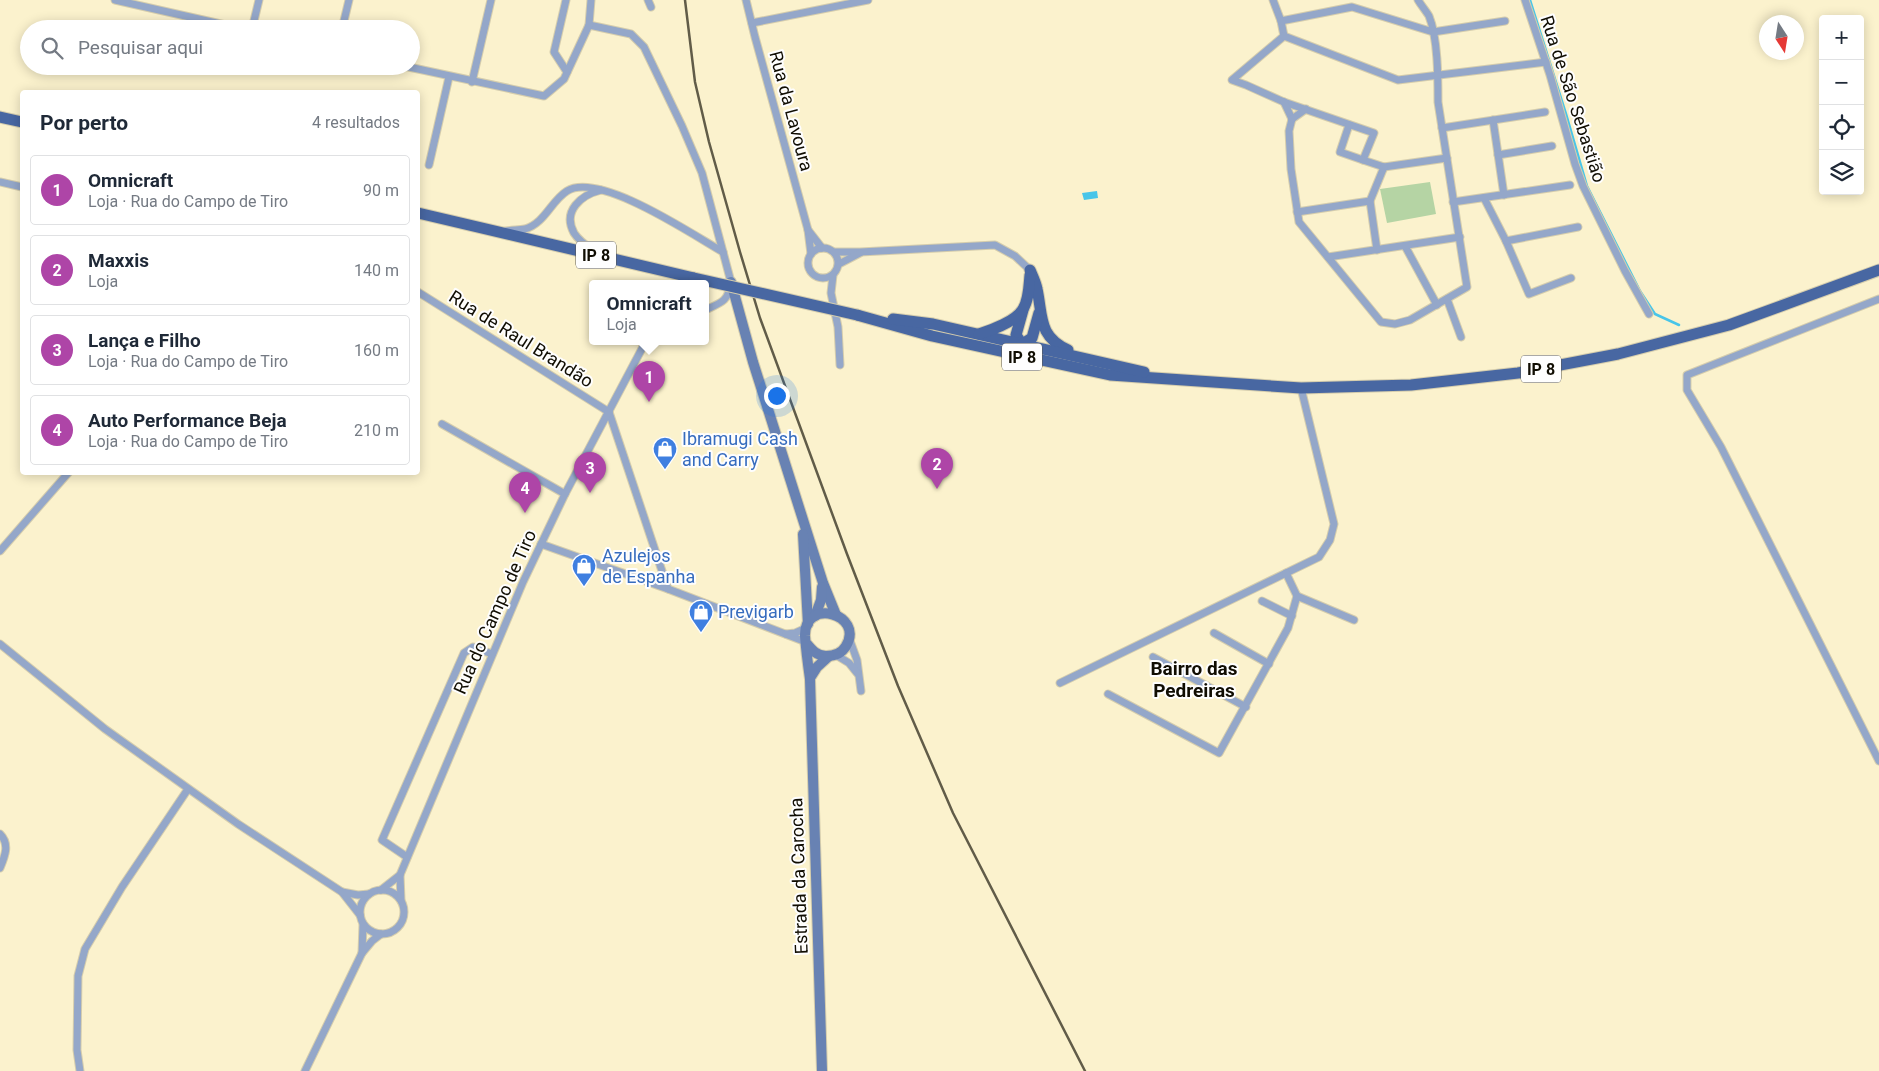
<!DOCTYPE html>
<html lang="pt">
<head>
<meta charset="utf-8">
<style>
	:root { --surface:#fff; --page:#f6f6f7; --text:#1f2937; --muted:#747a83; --line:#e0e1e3; --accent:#ae45a7 }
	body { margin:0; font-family:Roboto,sans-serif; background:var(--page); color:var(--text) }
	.controls { position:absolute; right:15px; top:15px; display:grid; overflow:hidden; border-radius:5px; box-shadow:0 2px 12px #0003 }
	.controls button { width:45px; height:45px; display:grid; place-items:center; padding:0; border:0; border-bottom:1px solid var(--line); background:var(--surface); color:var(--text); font:25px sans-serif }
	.compass { position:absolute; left:1759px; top:15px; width:45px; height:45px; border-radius:50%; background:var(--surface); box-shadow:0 2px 12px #0003; rotate:168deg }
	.you { position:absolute; left:776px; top:395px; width:18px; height:18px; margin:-12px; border:4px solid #fff; border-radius:50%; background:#1a73e8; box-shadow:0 0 0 8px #1a73e833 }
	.badge { display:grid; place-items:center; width:32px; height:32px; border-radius:50%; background:var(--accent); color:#fff; font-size:16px; font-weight:700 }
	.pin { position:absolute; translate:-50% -41px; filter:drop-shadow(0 1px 2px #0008) }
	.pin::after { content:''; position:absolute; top:26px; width:18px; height:15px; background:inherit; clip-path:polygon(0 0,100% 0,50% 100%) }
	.popup { position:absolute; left:589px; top:280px; width:120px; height:65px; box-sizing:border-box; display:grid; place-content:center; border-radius:5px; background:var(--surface); filter:drop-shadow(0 1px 4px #0005); font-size:16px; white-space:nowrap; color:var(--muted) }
	.popup b { font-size:19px; color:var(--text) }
	.popup::after { content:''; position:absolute; left:50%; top:100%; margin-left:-10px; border:10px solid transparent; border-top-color:var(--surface) }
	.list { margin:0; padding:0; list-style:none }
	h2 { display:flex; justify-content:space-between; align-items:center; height:65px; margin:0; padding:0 20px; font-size:21px }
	h2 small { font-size:16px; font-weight:400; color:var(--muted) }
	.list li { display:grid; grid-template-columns:32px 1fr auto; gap:15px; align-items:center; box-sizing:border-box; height:70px; margin:0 10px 10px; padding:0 10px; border:1px solid var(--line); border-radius:5px }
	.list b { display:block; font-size:19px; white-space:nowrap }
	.list p { margin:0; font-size:16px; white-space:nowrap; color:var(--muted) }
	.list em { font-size:16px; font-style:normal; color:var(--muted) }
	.icon { flex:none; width:28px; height:28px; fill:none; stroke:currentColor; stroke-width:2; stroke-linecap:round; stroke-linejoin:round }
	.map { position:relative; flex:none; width:1879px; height:1071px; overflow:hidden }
	.search { position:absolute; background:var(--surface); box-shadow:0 2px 12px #0003; left:20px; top:20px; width:400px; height:55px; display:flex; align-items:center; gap:12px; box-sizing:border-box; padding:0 18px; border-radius:28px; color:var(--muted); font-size:19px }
	.panel { position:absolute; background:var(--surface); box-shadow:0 2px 12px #0003; left:20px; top:90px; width:400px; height:385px; border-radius:5px }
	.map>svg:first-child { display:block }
	.green { fill:#b5d4a4 }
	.water { fill:#48c5e9 }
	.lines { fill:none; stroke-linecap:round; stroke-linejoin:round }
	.stream { stroke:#48c5e9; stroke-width:2.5 }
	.street-casing { stroke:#d5cdad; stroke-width:9 }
	.secondary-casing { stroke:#d5cdad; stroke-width:12 }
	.primary-casing { stroke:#d5cdad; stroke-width:13 }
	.street { stroke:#94a7c9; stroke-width:7 }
	.secondary { stroke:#6882b3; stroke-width:10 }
	.primary { stroke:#4867a2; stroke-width:11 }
	.rail { stroke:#615c48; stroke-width:2.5 }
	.primary-bridge-casing { stroke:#d5cdad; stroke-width:13; stroke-linecap:butt }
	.primary-bridge { stroke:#4867a2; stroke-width:11 }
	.labels { text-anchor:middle; stroke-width:4; stroke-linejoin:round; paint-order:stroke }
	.shield { fill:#fefefe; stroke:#57554e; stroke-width:1 }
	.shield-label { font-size:16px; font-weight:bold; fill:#100d02 }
	.street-label { font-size:18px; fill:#100d02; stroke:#fefefe }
	.shop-label { font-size:18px; fill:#366cbe; stroke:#fefefe; text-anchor:start }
	.neighbourhood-label { font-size:19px; font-weight:bold; fill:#100d02; stroke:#fefefe }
</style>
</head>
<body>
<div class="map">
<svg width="1879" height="1071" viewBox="0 0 1879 1071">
	<rect width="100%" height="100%" fill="#fbf2cd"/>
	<!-- green -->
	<polygon class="green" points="1430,182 1436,214 1387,223 1380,189"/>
	<!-- water -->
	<polygon class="water" points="1097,191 1098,198 1084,200 1082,193"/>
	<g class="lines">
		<!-- stream -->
		<polyline class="stream" points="1530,0 1566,114 1587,186 1640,291 1655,314 1679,325"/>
		<defs>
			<g id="street">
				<polyline points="115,0 243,29"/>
				<polyline points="566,0 554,52 567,72"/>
				<polyline points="648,0 651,7"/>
				<polyline points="746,0 755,37 808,230 811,254"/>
				<polyline points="1273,0 1281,21 1284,36"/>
				<polyline points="1525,0 1550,75 1575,164 1583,186 1625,271 1649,314"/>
				<polyline points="1281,21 1352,7 1433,32 1505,21"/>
				<polyline points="752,23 868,0"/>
				<path d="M589,25L631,34L644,47L682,126L702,173L731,282C729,301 721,303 705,310"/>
				<polyline points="252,29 259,0"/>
				<polyline points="342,29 349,0"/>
				<polyline points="1284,36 1232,80 1246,85 1284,102 1374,133 1363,160 1384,167 1447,158"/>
				<polyline points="1284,36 1398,80 1546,62"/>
				<polyline points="404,66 544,96 564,79 589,25 591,0"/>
				<polyline points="472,82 491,0"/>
				<polyline points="1284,102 1292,119"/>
				<path d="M1292,119L1289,131L1291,169L1299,222L1381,322L1395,324L1410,320L1467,287L1438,102C1438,78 1438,38 1429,16C1426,11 1421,5 1418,0"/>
				<polyline points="1292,119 1306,109"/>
				<polyline points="1493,120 1504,195"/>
				<polyline points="1349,125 1340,152 1363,160"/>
				<polyline points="1442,128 1545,112"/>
				<polyline points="1498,155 1552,146"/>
				<polyline points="429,165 449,77"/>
				<polyline points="0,182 22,187"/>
				<polyline points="1484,198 1506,241 1529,294 1571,278"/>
				<polyline points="1453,202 1570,185"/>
				<polyline points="1297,212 1370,201"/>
				<polyline points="808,230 822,248"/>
				<path d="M506,231C512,230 519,230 525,229C545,223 551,201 567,191C599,171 693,235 723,252"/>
				<polyline points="1506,241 1578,227"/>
				<polyline points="1405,246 1437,305"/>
				<circle cx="823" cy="263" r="15"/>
				<polyline points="1377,250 1370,201 1384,167"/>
				<path d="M595,252C588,247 579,241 574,233C562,211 581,195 601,190"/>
				<polyline points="834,252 860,252 995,245 1015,256 1030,270"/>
				<polyline points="1328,257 1460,237"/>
				<polyline points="839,264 860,253"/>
				<polyline points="833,275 831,293 838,327 840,365"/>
				<polyline points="418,292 609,412"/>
				<polyline points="1447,299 1461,337"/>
				<polyline points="1879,299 1687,375 1687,390 1721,447 1879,761"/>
				<polyline points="609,412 668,589"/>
				<polyline points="442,424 565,494"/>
				<polyline points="541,544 668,589 806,642"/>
				<polyline points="0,551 69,472"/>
				<polyline points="1297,596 1354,620"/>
				<polyline points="1262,601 1292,616"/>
				<polyline points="1214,633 1269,664"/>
				<polyline points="786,634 795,633 806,628"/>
				<polyline points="849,638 857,660 861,691"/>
				<polyline points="0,644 105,729 238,824 342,892 360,915"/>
				<polyline points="836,655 849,663 857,673"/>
				<polyline points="1153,657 1246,707"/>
				<polyline points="1060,683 1319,557 1330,540 1334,524 1301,388"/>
				<polyline points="1108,694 1219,753 1288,628 1297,596 1286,573"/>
				<path d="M0,834C10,844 5,856 0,868"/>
				<polyline points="407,857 382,840 464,653 473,647 492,654"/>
				<circle cx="382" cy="912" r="22"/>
				<polyline points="381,890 400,875"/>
				<polyline points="342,892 358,895 369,894"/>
				<polyline points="401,900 400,875 523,582 565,494 646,341"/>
				<polyline points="362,953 363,924"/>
				<polyline points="80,1071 77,1050 78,976 85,949 122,887 188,789"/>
				<polyline points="305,1071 362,953 372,941 381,934"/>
			</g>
			<g id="secondary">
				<polyline points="731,282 753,362 823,583 836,615"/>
				<polyline points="803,534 808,624"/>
				<polyline points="815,616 821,600 822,587"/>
				<path d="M807,644C812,650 817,656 826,656C834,656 842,653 846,646C865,614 804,597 805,636C806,650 808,665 810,679L822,1071"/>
				<polyline points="810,678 817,667 829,656"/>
			</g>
			<g id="primary">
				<polyline points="0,117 22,122"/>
				<polyline points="418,213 694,278"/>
				<path d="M1030,270C1033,277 1036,283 1037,289C1043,317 1038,336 1068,350"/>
				<polyline points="1023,310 1016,335 1024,347"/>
				<polyline points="857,315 932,336 1110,375 1301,388 1411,385 1518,373 1618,354 1729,325 1879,270"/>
				<polyline points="893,319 933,324 1144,372"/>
				<path d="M979,334C992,330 1016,321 1023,309C1029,300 1029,285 1030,275"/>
				<polyline points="1021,345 1032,338 1039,313"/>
			</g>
		</defs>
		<!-- street casing -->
		<use href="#street" class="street-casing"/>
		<!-- secondary casing -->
		<use href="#secondary" class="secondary-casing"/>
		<!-- primary casing -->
		<use href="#primary" class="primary-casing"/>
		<!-- street -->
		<use href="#street" class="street"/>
		<!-- secondary -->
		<use href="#secondary" class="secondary"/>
		<!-- primary -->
		<use href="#primary" class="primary"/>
		<!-- rail -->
		<polyline class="rail" points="685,0 695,82 709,142 740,252 760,318 847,554 898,686 953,813 1085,1071"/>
		<defs>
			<polyline id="primary-bridge" points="694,278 857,315"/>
		</defs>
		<!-- primary-bridge casing -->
		<use href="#primary-bridge" class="primary-bridge-casing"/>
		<!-- primary-bridge -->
		<use href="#primary-bridge" class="primary-bridge"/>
	</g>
	<!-- icons -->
	<defs>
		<symbol id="shop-pin" viewBox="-11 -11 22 30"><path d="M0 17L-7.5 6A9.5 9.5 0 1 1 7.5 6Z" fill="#3f7fe0" stroke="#fefefe"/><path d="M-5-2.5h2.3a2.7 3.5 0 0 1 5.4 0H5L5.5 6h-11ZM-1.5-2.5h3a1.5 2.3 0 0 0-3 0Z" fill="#fff"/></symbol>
	</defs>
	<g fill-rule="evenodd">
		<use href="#shop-pin" x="651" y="435" width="28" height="38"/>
		<use href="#shop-pin" x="570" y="552" width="28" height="38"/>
		<use href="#shop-pin" x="687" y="598" width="28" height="38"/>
	</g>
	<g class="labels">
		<!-- shield labels -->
		<g class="shield">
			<rect x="576" y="241.5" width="40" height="27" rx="4"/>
			<rect x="1002" y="343.5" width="40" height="27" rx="4"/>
			<rect x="1521" y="355.5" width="40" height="27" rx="4"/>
		</g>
		<g class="shield-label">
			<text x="596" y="261">IP 8</text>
			<text x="1022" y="363">IP 8</text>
			<text x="1541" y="375">IP 8</text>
		</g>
		<!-- street labels -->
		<g class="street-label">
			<text transform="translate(1573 99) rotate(72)" y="6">Rua de São Sebastião</text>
			<text transform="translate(791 111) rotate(75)" y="6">Rua da Lavoura</text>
			<text transform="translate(521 339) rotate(32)" y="6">Rua de Raul Brandão</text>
			<text transform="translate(495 612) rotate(-66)" y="6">Rua do Campo de Tiro</text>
			<text transform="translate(799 876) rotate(-92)" y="6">Estrada da Carocha</text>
		</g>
		<!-- shop labels -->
		<g class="shop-label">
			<text x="682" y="445">Ibramugi Cash<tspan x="682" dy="21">and Carry</tspan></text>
			<text x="602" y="562">Azulejos<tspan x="602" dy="21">de Espanha</tspan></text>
			<text x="718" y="618">Previgarb</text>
		</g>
		<!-- neighbourhood labels -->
		<g class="neighbourhood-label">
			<text x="1194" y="675">Bairro das<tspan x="1194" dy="22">Pedreiras</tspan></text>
		</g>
	</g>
</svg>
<div class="controls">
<button>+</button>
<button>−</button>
<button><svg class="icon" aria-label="locate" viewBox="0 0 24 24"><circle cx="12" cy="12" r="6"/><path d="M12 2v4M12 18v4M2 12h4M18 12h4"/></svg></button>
<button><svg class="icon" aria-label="layers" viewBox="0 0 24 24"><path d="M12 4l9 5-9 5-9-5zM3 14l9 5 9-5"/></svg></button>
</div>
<svg class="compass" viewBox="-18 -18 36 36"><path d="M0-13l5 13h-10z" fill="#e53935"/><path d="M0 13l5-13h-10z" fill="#747a83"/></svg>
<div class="you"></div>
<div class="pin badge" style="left:649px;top:402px">1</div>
<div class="popup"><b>Omnicraft</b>Loja</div>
<div class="pin badge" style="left:937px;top:489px">2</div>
<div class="pin badge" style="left:590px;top:493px">3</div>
<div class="pin badge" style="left:525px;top:513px">4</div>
<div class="search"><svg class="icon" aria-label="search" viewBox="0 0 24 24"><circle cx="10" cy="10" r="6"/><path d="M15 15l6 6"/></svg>Pesquisar aqui</div>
<section class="panel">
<h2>Por perto<small>4 resultados</small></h2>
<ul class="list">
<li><span class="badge">1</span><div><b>Omnicraft</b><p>Loja · Rua do Campo de Tiro</p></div><em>90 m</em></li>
<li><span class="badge">2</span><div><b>Maxxis</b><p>Loja</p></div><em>140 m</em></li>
<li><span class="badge">3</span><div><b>Lança e Filho</b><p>Loja · Rua do Campo de Tiro</p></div><em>160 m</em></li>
<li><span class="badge">4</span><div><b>Auto Performance Beja</b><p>Loja · Rua do Campo de Tiro</p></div><em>210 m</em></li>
</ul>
</section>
</div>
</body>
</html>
